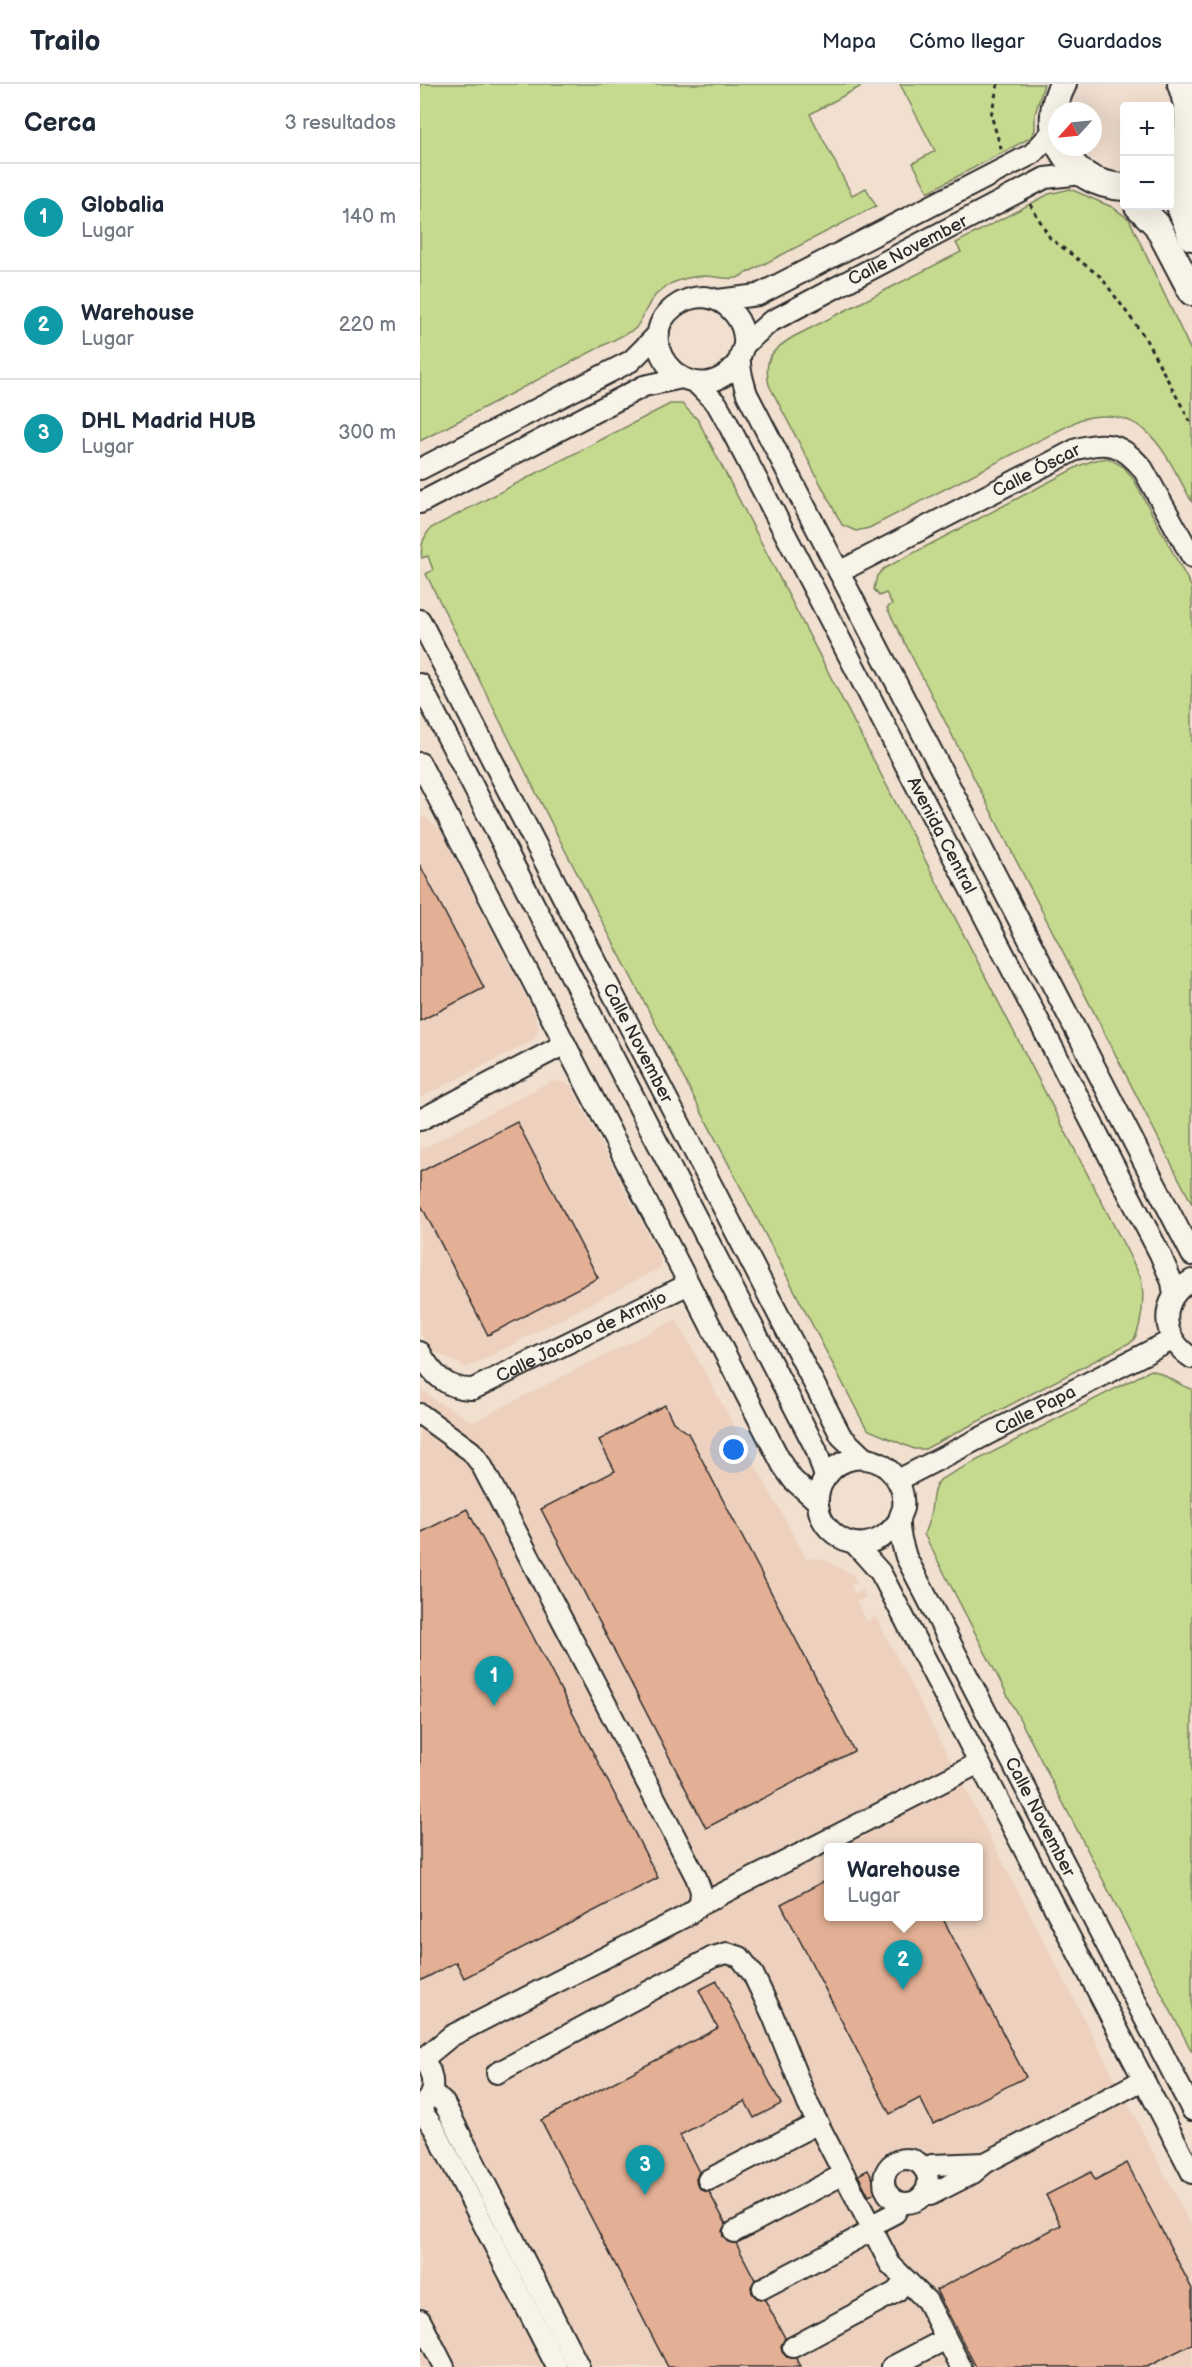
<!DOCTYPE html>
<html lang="es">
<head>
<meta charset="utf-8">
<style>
	:root { --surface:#fff; --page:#f2f2f3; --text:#1f2937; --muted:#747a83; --line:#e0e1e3; --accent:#7c3aed }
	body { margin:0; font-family:"Balsamiq Sans",sans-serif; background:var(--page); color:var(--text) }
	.controls { position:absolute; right:18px; top:18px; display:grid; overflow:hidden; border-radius:6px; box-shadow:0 6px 24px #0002 }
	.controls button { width:54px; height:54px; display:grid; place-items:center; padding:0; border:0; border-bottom:2px solid var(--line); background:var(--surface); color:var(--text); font:30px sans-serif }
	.compass { position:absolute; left:628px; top:18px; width:54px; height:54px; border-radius:50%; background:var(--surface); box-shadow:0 6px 24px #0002; rotate:243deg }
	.you { position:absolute; left:314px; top:1366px; width:21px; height:21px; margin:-15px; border:4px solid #fff; border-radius:50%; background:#1a73e8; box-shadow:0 0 0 9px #1a73e833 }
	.badge { display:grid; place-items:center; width:39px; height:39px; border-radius:50%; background:var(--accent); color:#fff; font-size:20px; font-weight:700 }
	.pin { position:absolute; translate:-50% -50px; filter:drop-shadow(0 2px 3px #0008) }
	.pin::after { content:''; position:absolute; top:32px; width:21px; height:18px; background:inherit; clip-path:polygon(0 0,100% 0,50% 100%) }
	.popup { position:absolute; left:404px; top:1759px; width:159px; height:78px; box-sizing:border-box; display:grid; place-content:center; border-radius:6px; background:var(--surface); filter:drop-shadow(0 2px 4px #0005); font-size:20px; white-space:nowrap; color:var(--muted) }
	.popup b { font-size:22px; color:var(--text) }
	.popup::after { content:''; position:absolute; left:50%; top:100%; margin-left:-12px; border:12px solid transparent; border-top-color:var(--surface) }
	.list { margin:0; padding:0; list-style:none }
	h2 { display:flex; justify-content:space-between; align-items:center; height:78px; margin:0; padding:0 24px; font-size:26px }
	h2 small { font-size:20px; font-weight:400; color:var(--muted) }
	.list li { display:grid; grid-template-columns:39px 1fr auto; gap:18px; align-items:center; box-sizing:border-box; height:108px; padding:0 24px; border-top:2px solid var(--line) }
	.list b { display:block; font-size:22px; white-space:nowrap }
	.list p { margin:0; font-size:20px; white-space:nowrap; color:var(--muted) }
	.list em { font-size:20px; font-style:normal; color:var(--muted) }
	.map { position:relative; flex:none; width:772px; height:2283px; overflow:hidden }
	header { display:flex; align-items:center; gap:36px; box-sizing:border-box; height:84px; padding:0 30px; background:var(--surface); border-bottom:2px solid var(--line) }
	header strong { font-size:28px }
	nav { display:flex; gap:33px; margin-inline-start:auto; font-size:21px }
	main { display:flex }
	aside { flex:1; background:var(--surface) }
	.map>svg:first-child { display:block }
	.built { fill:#edd1be; fill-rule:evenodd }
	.green { fill:#c6da8f; stroke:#78825d; stroke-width:1.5 }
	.building { fill:#e3b095; stroke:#2b2b2b; stroke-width:1.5 }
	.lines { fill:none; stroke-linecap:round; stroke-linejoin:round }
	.minor-casing { stroke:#2b2b2b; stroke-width:24 }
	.major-casing { stroke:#2b2b2b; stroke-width:30 }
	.path { stroke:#2b2b2b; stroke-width:3; stroke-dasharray:4.5 4.5; stroke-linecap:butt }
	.minor { stroke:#f7f3e8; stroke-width:20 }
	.major { stroke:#f7f3e8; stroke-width:26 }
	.labels { text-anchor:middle; stroke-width:4.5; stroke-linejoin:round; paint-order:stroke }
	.street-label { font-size:18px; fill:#2b2b2b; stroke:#f7f3e8 }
</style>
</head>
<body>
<header>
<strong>Trailo</strong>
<nav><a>Mapa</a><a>Cómo llegar</a><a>Guardados</a></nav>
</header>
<main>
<aside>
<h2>Cerca<small>3 resultados</small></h2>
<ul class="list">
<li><span class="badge" style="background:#0f9aa8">1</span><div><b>Globalia</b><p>Lugar</p></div><em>140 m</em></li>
<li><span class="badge" style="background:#0f9aa8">2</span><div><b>Warehouse</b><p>Lugar</p></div><em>220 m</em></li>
<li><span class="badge" style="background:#0f9aa8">3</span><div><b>DHL Madrid HUB</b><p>Lugar</p></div><em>300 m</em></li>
</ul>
</aside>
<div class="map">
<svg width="772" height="2283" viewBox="0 0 772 2283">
	<rect width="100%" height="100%" fill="#f1dfcf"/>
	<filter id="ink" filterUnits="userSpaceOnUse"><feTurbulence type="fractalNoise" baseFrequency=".0167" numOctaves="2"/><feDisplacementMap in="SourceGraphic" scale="12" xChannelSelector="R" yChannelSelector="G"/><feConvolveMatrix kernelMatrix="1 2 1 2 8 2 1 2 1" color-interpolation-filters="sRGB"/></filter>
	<g filter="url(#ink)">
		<!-- built -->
		<g class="built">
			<polygon points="5,733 20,745 115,931 118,944 116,953 110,958 0,1014 0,735"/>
			<polygon points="131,997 145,998 151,1002 241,1176 241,1183 53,1281 45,1283 10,1265 0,1247 0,1066"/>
			<path d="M256,1235L386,1474L402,1475L432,1490L437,1498L431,1502L435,1509L442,1506L445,1513L437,1518L447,1537L456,1533L772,2143V2283H0V1304L15,1316L53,1338ZM408,1764H558V1832H408Z"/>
		</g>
		<!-- green -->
		<g class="green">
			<path d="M0,0H445L390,30L432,111L446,104L456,122L317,194C305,196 296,192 284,192C264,193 243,199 231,217C225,226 222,236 215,245L0,357Z"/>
			<polygon points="480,0 624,0 615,30 615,46 610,54 508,108 493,79 515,67"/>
			<path d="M650,105L692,123L709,135L772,269V418C746,372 728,318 661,335L449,444L436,447L422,441L349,301C343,274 352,266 373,253L541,168L536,159L629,110Z"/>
			<path d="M250,320H262L278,336L721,1194C725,1211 722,1243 713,1257L505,1365H494L449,1346L444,1340L146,768L6,490L13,486L8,472L2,474C0,463 4,452 11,444Z"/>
			<polygon points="688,374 704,383 714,396 772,504 772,1120 467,524 472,520 466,509 459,512 454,505 457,492 463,485 661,381 675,376"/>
			<path d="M731,1286C746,1290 757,1301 772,1305V1968L504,1450C507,1442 510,1435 511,1427C513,1414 512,1404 521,1395Z"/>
		</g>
		<!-- building -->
		<g class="building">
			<polygon points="0,781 64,904 0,937"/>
			<polygon points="97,1038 178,1194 68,1251 0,1119 0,1088"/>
			<polygon points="245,1321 253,1338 268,1349 434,1667 286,1744 121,1425 195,1387 179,1356"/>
			<polygon points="47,1425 238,1794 44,1894 36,1878 0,1897 0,1449"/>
			<polygon points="408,1795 408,1833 522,1833 606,1993 513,2040 500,2014 470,2030 361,1820"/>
			<polygon points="297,1897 361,2020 334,2034 325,2017 260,2051 279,2088 276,2095 277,2101 282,2106 289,2108 306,2140 302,2147 303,2153 308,2158 316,2159 335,2196 331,2203 332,2209 337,2214 345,2216 365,2254 361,2262 362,2268 367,2273 376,2274 380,2283 248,2283 121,2036 298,1944 279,1906"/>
			<polygon points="707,2079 772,2205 772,2260 727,2283 556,2283 516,2206 641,2141 626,2111 671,2088 675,2096"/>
			<polygon points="448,2086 459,2107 449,2112 438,2091"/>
		</g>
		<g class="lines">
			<defs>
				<g id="minor">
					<polyline points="298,216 338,211 612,70 634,46"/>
					<path id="s1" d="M324,261L350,238L625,94L662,90"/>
					<path d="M320,275C278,337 205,261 254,223C263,216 273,213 284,213C308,215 326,238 324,261C323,266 320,270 320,274C319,286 324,300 327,310L772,1171"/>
					<path id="s2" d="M276,299L297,320L306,336L740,1170L752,1198L754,1211"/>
					<polyline points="0,385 211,277 239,249"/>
					<polyline points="0,419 224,302 262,294"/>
					<path id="s3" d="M419,488L657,365C688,356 702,360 723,385L772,473"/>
					<path id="s4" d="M0,536L421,1352L444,1374"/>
					<polyline points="0,600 396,1365 405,1393"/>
					<polyline points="0,679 363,1382 373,1396 398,1418"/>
					<polyline points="0,1036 145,960"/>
					<path d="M772,1196C738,1215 740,1254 772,1274"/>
					<path id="s5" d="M0,1268C12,1290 27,1306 53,1305L269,1200"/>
					<polyline points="0,1330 51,1367 61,1380 276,1793 281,1807 280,1821"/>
					<path id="s6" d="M478,1396L752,1256"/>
					<path id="s7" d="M479,1436C440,1494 368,1431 411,1387C419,1378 433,1373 445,1375C468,1377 486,1400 483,1424C482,1428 479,1432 479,1437C478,1449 483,1462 486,1473L772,2026"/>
					<polyline points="435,1460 460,1488 465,1497 772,2089"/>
					<path d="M0,1974C13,1984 17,2006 5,2018"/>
					<polyline points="3,1975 31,1952 266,1832 280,1821 559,1679"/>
					<polyline points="77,1989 293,1873 307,1869 320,1873 333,1890 353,1932 388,2020 470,2180 507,2217 541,2283"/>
					<polyline points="12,2009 24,2019 159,2283"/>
					<polyline points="0,2025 14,2044 137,2283"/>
					<circle cx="486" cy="2097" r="22"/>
					<polyline points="504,2085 512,2081 565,2079"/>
					<polyline points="288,2096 398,2039"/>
					<polyline points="503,2111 510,2111 553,2089 565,2079 723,1996"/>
					<polyline points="450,2142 475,2129 481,2119"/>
					<polyline points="314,2148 424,2090"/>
					<polyline points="343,2204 453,2146"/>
					<polyline points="0,2236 24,2283"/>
					<polyline points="373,2263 476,2208 486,2196"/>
					<polyline points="472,2283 526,2255"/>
				</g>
				<g id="major">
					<path d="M637,54C631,36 634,17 643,0"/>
					<path d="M640,63C655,89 674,101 704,103"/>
					<polyline points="761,70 759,93 761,125 772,153"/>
					<path d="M750,84C772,59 772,30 761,0"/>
					<polyline points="718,122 737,141 772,208"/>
				</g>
			</defs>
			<!-- minor casing -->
			<use href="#minor" class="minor-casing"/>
			<!-- major casing -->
			<use href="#major" class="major-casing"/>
			<!-- path -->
			<g class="path">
				<polyline points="578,0 571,31 582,68"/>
				<polyline points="610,120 630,154 681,193 724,252 772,341"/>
			</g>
			<!-- minor -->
			<use href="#minor" class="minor"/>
			<!-- major -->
			<use href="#major" class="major"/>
		</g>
	</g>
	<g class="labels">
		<!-- street labels -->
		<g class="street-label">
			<text dy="6" stroke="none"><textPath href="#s1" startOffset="190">Calle November</textPath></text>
			<text dy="6" stroke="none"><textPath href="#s3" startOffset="222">Calle Óscar</textPath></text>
			<text dy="6" stroke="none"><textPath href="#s2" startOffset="516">Avenida Central</textPath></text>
			<text dy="6" stroke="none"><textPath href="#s4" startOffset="476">Calle November</textPath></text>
			<text dy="6" stroke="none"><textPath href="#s5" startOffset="189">Calle Jacobo de Armijo</textPath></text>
			<text dy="6" stroke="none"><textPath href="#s6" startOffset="154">Calle Papa</textPath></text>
			<text dy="6" stroke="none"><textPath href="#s7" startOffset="596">Calle November</textPath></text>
		</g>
	</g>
</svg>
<div class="controls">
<button>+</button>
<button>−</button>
</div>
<svg class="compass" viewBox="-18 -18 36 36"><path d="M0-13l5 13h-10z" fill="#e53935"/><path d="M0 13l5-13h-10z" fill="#747a83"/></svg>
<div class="you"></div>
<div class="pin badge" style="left:74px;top:1622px;background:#0f9aa8">1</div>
<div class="pin badge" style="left:483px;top:1906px;background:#0f9aa8">2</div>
<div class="popup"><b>Warehouse</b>Lugar</div>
<div class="pin badge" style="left:225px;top:2111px;background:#0f9aa8">3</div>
</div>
</main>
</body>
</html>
